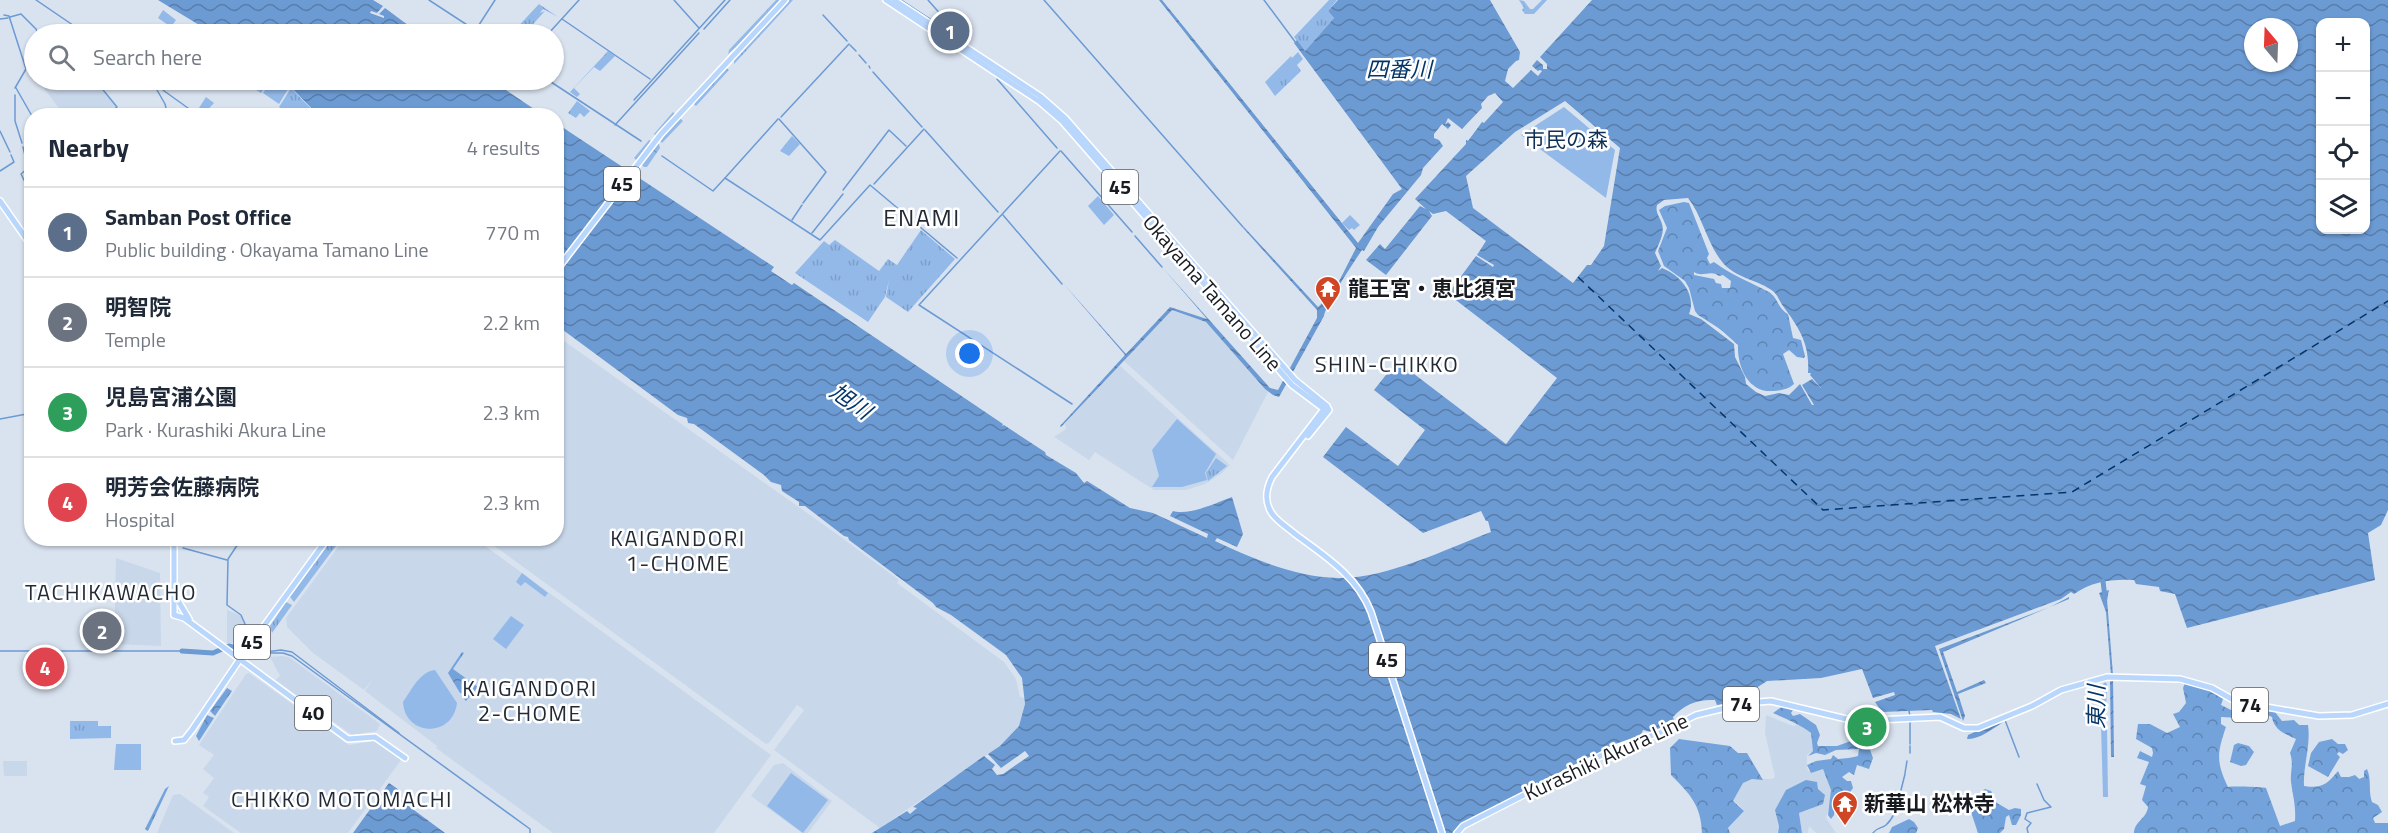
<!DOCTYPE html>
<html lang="en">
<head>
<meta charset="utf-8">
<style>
	:root { --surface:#fff; --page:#f2f2f3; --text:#1f2937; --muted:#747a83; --line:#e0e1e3; --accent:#d04625 }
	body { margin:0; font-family:"Titillium Web","Noto Sans JP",sans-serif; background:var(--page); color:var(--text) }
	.controls { position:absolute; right:18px; top:18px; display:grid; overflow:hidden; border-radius:12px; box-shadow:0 2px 4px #0004 }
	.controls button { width:54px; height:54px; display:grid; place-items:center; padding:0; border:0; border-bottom:2px solid var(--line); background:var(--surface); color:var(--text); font:30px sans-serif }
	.compass { position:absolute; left:2244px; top:18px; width:54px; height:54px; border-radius:50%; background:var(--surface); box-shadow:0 2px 4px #0004; rotate:341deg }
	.you { position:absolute; left:970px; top:354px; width:21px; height:21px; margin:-15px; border:4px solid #fff; border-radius:50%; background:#1a73e8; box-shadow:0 0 0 9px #1a73e833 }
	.badge { display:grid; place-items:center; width:39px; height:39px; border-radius:50%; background:var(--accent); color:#fff; font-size:20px; font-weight:700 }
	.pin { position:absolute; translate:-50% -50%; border:3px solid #fff; box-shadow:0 2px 6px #0006 }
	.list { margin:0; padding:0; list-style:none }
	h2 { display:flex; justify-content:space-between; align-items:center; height:78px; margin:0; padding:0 24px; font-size:26px }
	h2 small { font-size:20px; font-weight:400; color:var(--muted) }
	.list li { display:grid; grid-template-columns:39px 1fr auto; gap:18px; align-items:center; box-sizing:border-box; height:90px; padding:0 24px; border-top:2px solid var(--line) }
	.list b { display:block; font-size:22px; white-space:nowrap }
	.list p { margin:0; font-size:20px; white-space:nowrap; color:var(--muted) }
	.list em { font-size:20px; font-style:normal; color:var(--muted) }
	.icon { flex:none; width:33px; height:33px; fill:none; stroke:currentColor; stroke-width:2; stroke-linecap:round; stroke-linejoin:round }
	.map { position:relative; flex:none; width:2388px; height:833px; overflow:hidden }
	.search { position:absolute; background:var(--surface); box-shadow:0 2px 4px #0004; left:24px; top:24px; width:540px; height:66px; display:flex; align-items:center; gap:15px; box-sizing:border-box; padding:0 21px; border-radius:33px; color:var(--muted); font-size:22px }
	.panel { position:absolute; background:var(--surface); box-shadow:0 2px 4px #0004; left:24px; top:108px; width:540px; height:438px; border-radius:24px }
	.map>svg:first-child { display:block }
	.built { fill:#c8d7ea }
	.grass { fill:url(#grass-tufts) }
	.forest { fill:url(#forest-crowns); fill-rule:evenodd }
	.park { fill:#93b9e9 }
	.water { fill:url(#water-waves); fill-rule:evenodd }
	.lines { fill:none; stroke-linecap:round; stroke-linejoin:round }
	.stream { stroke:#6c9ad3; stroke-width:1.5 }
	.river { stroke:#6c9ad3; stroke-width:5 }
	.ferry { stroke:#033569; stroke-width:1.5; stroke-dasharray:8 6; stroke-linecap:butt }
	.primary-casing { stroke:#fff; stroke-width:8 }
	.primary { stroke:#b9d7fc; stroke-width:5 }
	.labels { text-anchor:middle; stroke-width:5; stroke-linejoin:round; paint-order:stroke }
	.shield { fill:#fff; stroke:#5d5f63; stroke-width:1.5 }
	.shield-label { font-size:20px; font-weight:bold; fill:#181b20 }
	.park-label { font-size:21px; fill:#0f2f54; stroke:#fff }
	.poi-label { font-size:21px; font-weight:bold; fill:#181b20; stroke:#fff; text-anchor:start }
	.street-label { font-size:21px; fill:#181b20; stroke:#fff }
	.water-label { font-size:22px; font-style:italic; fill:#033569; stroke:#fff }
	.neighbourhood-label { font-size:22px; letter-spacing:1.5px; fill:#232a34; stroke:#fff }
	.quarter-label { font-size:24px; letter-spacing:1.5px; fill:#232a34; stroke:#fff }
</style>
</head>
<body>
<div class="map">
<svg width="2388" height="833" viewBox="0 0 2388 833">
	<defs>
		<pattern id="grass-tufts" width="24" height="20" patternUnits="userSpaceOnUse" patternTransform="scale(1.5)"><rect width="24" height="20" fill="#93b9e9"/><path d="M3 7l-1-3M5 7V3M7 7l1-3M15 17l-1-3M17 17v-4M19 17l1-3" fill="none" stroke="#7e9ec8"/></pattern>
		<pattern id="forest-crowns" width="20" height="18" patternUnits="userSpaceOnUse" patternTransform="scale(1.5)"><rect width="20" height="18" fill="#74a3dc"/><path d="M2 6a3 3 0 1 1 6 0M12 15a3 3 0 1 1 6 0" fill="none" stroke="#5e84b2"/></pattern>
		<pattern id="water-waves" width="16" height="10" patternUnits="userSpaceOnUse" patternTransform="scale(1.5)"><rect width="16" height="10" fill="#6c9ad3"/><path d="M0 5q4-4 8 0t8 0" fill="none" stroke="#587dab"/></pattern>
	</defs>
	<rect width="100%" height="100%" fill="#d9e3f0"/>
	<!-- built -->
	<g class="built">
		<polygon points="52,80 94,80 117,108 105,115 64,115 43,87"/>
		<polygon points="1171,310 1206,322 1268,392 1233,460 1123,360"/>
		<polygon points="557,336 834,532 899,580 897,583 1004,662 1016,679 1020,697 1024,698 1025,704 1019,726 1000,746 880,828 774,750 804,710 797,705 769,743 766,744 485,539 556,538"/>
		<polygon points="1119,365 1230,465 1222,473 1205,484 1186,490 1154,490 1095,452 1089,460 1056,438 1054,437 1066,429 1065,423"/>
		<polygon points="344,539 477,540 771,755 714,833 553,833 436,748 437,746 365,691 373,679 364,690 313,653 287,627 286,618"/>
		<polygon points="116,558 160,573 161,646 114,644"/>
		<polygon points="227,610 241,616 248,634 240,646 235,643 227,643"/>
		<polygon points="282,656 289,657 380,724 377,731 352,735 276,680 280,676 270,657"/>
		<polygon points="249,673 349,745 375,741 401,760 348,833 241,833 203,806 209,797 203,793 214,778 203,769 214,755 199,745 246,674"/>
		<polygon points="1766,715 1793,726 1799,725 1811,733 1813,751 1807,755 1807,767 1808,771 1823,769 1829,783 1832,795 1826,818 1836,833 1816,833 1809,826 1808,833 1802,833 1799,813 1811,809 1823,793 1817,789 1818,785 1806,780 1779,826 1777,833 1730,833 1728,829 1744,811 1740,806 1733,801 1743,782 1752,779 1772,779 1775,777 1765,733"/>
		<polygon points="3,761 27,761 27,776 4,776"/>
		<polygon points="783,763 832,801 808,833 802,833 751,796 774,765"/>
		<polygon points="180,794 234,833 157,833 173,795"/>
	</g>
	<!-- grass -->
	<g class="grass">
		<polygon points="776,0 783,0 749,36 728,54 729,50"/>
		<polygon points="787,0 793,0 734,64 734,59"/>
		<polygon points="1329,0 1337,0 1328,11 1334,18 1305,51 1294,37"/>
		<polygon points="1519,0 1524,1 1530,9 1533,9 1542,0 1547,0 1534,14 1525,14 1522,10 1524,8"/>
		<polygon points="539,4 558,17 543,9 540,13 545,11 524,34 521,34 525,30 521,26 511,34"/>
		<polygon points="608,51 615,56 600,71 594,67 574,88 580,94 577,97 570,92"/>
		<polygon points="1298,52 1303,59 1297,65 1301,71 1275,96 1265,82 1291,56 1292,58"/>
		<polygon points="726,68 729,70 696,106 691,102"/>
		<polygon points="291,88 317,115 291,115 279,107"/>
		<polygon points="577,101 590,111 584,117 580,113 576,118 568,113"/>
		<polygon points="792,136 800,144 789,156 780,151"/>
		<polygon points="1350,215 1360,225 1354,230 1352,228 1349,230 1342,223"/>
		<polygon points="921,230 955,259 908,312 886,297 889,280 885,297 868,322 795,273 824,241 829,245 835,240 879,271 888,259 897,265"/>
		<polygon points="1216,458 1227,466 1208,481 1206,473"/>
		<polygon points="333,538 341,539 294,602 290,597"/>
		<polygon points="522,573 548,593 545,597 525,582 521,586 516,582"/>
		<polygon points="286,602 292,605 272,633 270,626"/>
		<polygon points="267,634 270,636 255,657 249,655 263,635"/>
		<polygon points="2105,682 2107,684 2106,712 2100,713 2102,685"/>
		<polygon points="70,721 98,721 98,726 111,726 111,738 70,739"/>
		<polygon points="2107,724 2108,797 2103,797 2101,726"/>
	</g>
	<!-- forest -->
	<g class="forest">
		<path d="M1684,202L1689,203L1709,254L1707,258L1710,264L1714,262C1731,275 1750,282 1767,291C1778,296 1777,308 1788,314L1793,338L1801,340L1805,356L1804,358L1797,357L1789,350L1783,354L1794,384C1787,390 1781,390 1773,391C1748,393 1737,366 1738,345L1720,329L1698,315L1695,311L1689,288L1685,281L1664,266L1658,251L1667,228L1659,210L1665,206ZM1694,272C1702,278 1711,269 1719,276L1723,275L1731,281L1730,288H1722L1721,284L1716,283L1714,279L1694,275Z"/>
		<polygon points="462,652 464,653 453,669 478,687 466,701 461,696 464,694 460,693 448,673"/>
		<path d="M2185,683L2211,690L2223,699L2221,705L2239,714V718L2221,717V724L2226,727C2217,753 2216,762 2228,787C2232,786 2263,787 2266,788L2280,826L2295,821C2296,805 2293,797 2291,782C2290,771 2294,764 2290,753L2296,739C2285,734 2274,730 2272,717L2258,711L2259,709L2275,712L2282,721L2294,720L2299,725H2308C2311,746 2303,765 2304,786C2322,789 2327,784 2338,771L2341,777H2349L2355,775L2359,779L2364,777V771L2367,769C2372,781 2368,790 2372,802L2378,805L2382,812L2373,818L2375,823H2388V833H2134C2134,822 2147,818 2148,807L2142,800L2146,786L2140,784L2149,762L2137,758L2140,751L2152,757L2153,753L2152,748L2136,739L2138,724H2150L2167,733L2180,727L2173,714L2179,712L2186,703L2183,688Z"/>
		<polygon points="227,688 232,691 215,716 210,711"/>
		<path d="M1783,706L1793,710L1791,713L1793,716L1800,714L1816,725L1820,735L1817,743L1818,746H1837L1851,741L1869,747L1873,758L1869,769L1857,765L1854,775L1849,772L1842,777L1847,781H1851L1853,788L1845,799L1835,806L1834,815L1831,819L1828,815L1831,790L1823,769L1811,773L1807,765L1816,761L1831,759L1833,755L1838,759C1845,758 1851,758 1858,756L1859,749L1836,750L1825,755L1816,753L1808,756L1813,751L1811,733C1801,725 1786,719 1773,713Z"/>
		<polygon points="207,715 214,718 199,741 196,736"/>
		<path d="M1679,739L1730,746L1738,753H1747L1763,780L1752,779L1743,783L1733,801L1744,811L1728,828L1730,833H1702C1701,805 1690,794 1671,775L1670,748Z"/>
		<polygon points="2332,739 2338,744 2345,744 2348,750 2343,754 2339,752 2337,754 2340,757 2328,777 2308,766 2311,753 2319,742"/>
		<polygon points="2238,743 2249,746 2254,752 2246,765 2241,766 2230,762 2234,745"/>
		<polygon points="1806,780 1817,782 1818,789 1825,795 1823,804 1799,813 1802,833 1778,833 1779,826 1775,810 1786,790"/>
		<polygon points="169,786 148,831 145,829 165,789"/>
		<polygon points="1985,789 1991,791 1997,803 2009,810 2015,808 2021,809 2021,815 2016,825 2012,825 2009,815 2006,817 2004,829 2000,833 1978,833 1969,806 1970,801"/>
		<polygon points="1909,819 1914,822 1918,828 1916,833 1889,833 1892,827"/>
	</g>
	<!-- park -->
	<g class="park">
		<polygon points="163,10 176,20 171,27 158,18"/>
		<polygon points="241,80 270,80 261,93"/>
		<polygon points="272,80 277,80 288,89 279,104 263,93"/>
		<polygon points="206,97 214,103 203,115 197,111"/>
		<polygon points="1564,107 1615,150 1606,198 1521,135"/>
		<polygon points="673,112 683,121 662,143 654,134"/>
		<polygon points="649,140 659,144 660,148 647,167 644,167 634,158"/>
		<polygon points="1098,196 1114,215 1104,225 1088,206"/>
		<polygon points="1177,419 1216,454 1205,473 1207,480 1182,487 1152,487 1159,476 1152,450"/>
		<polygon points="511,616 524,625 506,649 493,639"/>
		<path d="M435,670L457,703C453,738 405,737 403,702C411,691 420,671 435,670Z"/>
		<polygon points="1875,722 1879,730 1859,735 1855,723"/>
		<polygon points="116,744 141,744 141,770 114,770"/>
		<polygon points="791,773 828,800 803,833 767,806"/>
	</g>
	<!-- water -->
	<g class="water">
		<polygon points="158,0 373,0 383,6 377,13 371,11 370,13 384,18 384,16 379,14 385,8 420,34 214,34"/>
		<path d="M1159,0H1162L1184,27L1358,243L1393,194L1402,189L1294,43L1297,40L1305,51L1334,18L1328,11L1338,0H1490L1520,52L1519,60L1516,61L1508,69L1505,81L1513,88L1531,70L1538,76L1542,71L1540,70L1538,71L1532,66L1537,60L1543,65V69H1547V64L1540,57L1592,0H2388V510L2381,525L2368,533L2375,580L2187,628L2175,594L2160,591L2159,587L2136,584L2134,580C2112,579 2093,581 2074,594L2071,592L2061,599L1935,646L1961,719L1951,714L1933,712L1932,710L1882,712L1875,702L1895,695L1894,692L1873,698L1862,669L1821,678L1767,681L1741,698L1729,703L1717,705L1715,700C1699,699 1684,704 1673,717L1674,721L1651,732L1643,730L1640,737L1614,746L1460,825L1452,833H872L907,811L910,814L917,808L913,807L984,756L995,765L992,769L997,775L1003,774L1029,756L1025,751L1001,768L988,754L1000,746L1019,726L1025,704L1022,678L1006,655L951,615L936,607L933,603L849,540L848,537L844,536L805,506H799V502L782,491L781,485L771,482L764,475L694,424L688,423L687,418L678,415L559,327L557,329L556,123L774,267L771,271L792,285L794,283L1003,424L1002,426L1004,425L1045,452L1046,455L1076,473L1084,483L1087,481L1130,508L1153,513L1207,538L1208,534L1170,516L1173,511C1188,516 1216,503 1232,497L1243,534L1237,547L1217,538L1215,541C1254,559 1294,577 1338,578C1386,579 1446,549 1491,532L1488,521H1486L1481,511L1423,533L1323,457L1346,427L1398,466L1425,430L1374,390L1397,361L1506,444L1557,378L1448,294L1476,256L1493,267L1494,265L1477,255L1486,241L1446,211L1433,214L1429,211L1432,216L1386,275L1366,260L1380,244L1385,249L1420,206L1426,209L1415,199L1466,144V140L1468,141L1482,122L1484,123L1503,102L1495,93L1488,96L1481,104L1482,108L1462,129L1448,118L1445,125L1448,122L1451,125L1448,129L1442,124L1434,134V138L1439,140L1443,146L1423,168L1421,175L1378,227L1364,251L1362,250C1353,263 1325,306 1324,316L1279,397L1273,395L1265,389L1206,322L1172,310L1061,427L1060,426L1125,355L1062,282L1126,354L1170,307L1207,319L1162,267L1270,388L1278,390L1317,318V310L1243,228L1244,227L1318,307L1333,293L1356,248ZM2320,22H2366V230H2320ZM2253,27H2289V63H2253ZM1565,101L1620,148L1604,246L1591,265H1587L1573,283L1473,208L1466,176L1515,132ZM1688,198C1703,217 1707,244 1723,263C1735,277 1756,280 1770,289C1778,294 1778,299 1783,306C1800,329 1810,345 1808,373H1811L1810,375L1821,388L1812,379L1802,385L1814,405H1812L1800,384L1789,395L1779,393L1765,396L1756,392L1746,384L1745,377L1735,357L1734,344L1701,319L1689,314C1697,294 1680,275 1662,268L1658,271L1661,266L1655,253C1658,245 1665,234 1662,224C1660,217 1655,213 1657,205L1664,200Z"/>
		<polygon points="284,80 491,80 543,115 318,115"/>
		<polygon points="2109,590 2107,599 2113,675 2111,675 2106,612 2099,593"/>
		<polygon points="2069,597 2069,599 1943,652 1957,692 1984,680 1986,683 1958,694 1965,716 1963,721 1939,649 2050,607"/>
		<polygon points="2110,678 2113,678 2114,757 2111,757"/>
		<path d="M2002,720L2003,722C1993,729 1978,740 1967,739L1968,735Z"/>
		<polygon points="389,783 399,790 395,796 445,833 353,833"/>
	</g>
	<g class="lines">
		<!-- stream -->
		<g class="stream">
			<polyline points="36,0 86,34"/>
			<polyline points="429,0 481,34"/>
			<polyline points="674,0 699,28"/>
			<polyline points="901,0 942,27 947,22"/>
			<polyline points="928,0 965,42"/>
			<polyline points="1044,0 1243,227"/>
			<polyline points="1264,0 1296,43"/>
			<polyline points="4,15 9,16 26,69 15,88"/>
			<polyline points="823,15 847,41"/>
			<polyline points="10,17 21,14 36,29 38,34"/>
			<polyline points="0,19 8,18"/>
			<polyline points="562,19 650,79"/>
			<polyline points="477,28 495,0"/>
			<polyline points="704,29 730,0"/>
			<polyline points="548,34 579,0"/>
			<polyline points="850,45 856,51"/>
			<polyline points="859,55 866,63"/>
			<polyline points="869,66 870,68"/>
			<polyline points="873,72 922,127"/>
			<polyline points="997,79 1057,148"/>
			<polyline points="95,80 117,107 106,116"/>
			<polyline points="149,80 199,116"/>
			<polyline points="548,80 641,141"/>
			<polyline points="153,83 165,104 168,116"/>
			<polyline points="16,88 32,116"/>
			<polyline points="15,95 15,121 22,143"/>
			<polyline points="634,100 725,0"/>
			<polyline points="781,117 849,44"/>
			<polyline points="779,119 826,172 803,203"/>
			<polyline points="615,125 699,33"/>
			<polyline points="925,130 998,212"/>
			<polyline points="0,131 10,152"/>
			<polyline points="23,147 28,168 21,174 32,196"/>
			<polyline points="652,149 656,152"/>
			<polyline points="1060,151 919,305 1072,404"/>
			<polyline points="1061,151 1132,232"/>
			<polyline points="662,156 713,191 725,178 820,240 870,185 957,258"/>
			<polyline points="0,171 14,162 11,155"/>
			<polyline points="725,178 778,119"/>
			<polyline points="874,184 924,129"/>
			<polyline points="843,190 889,130 906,146"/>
			<polyline points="1003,215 1062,284"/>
			<polyline points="792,220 802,205"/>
			<polyline points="812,233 843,194"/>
			<polyline points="1135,236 1162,267"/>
			<polyline points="0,419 32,413"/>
			<polyline points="242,538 228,559 227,605 241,615 249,633"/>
			<polyline points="183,548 227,560"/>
			<polyline points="0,651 182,651"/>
			<polyline points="266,652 281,650 292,652 399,733"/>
			<polyline points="261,653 283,653 292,656 530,829 530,833"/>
			<polyline points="1909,711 1910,716"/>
			<polyline points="2005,720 2019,757"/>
			<polyline points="1910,721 1910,744"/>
			<polyline points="1910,753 1910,746"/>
			<polyline points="1905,773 1907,761"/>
			<polyline points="1550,785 1597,761"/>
			<polyline points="1900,794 1905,774"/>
			<polyline points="1475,823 1544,788"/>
			<path d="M1873,833C1877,827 1881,829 1886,825C1894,818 1898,805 1900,795"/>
			<polyline points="2028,833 2027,828 2031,823 2025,819 2027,813 2051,807 2044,800 2037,784"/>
		</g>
		<!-- river -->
		<g class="river">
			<polyline points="2103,581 2105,598"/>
			<polyline points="182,651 213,653 229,646 237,648"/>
		</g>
		<!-- ferry -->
		<polyline class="ferry" points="1578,277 1823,510 2072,492 2388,301"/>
		<defs>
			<g id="primary">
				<path d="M886,0L1040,102L1062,121L1292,385L1324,409L1272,477C1266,489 1264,500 1271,512C1276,521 1287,527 1295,534C1325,556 1357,576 1371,612L1442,833"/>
				<polyline points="894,0 1040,96 1065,118 1295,380 1327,406 1329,410 1308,436"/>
				<polyline points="0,201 32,247"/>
				<polyline points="556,271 661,134 785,0"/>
				<polyline points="174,538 174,615 184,618 348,739 375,737 405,758"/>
				<polyline points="177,599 189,619"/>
				<polyline points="175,741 184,740 192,730 240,659 328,538"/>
				<polyline points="1457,833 1463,826 1616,748 1662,732 1696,715 1746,703 1771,701 1855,721 1940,717 1964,728 1978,728 2032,706 2061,690 2107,677 2180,679 2212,688 2237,702 2319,716 2352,715 2388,704"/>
			</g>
		</defs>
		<!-- primary casing -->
		<use href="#primary" class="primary-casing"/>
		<!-- primary -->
		<use href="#primary" class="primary"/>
	</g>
	<!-- icons -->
	<defs>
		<symbol id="temple-pin" viewBox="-11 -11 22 30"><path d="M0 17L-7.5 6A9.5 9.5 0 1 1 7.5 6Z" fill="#d04625" stroke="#fff"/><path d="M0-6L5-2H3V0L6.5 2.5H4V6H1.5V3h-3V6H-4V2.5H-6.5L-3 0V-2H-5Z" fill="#fff"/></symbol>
	</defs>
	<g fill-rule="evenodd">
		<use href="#temple-pin" x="1313" y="274" width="30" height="40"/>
		<use href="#temple-pin" x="1830" y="789" width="30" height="40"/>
	</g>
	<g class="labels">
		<!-- shield labels -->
		<g class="shield">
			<rect x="604" y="167" width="36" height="34" rx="4.5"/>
			<rect x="1102" y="170" width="36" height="34" rx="4.5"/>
			<rect x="234" y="625" width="36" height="34" rx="4.5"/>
			<rect x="1369" y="643" width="36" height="34" rx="4.5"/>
			<rect x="1723" y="687" width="36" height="34" rx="4.5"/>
			<rect x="2232" y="688" width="36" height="34" rx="4.5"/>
			<rect x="295" y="696" width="36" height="34" rx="4.5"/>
		</g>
		<g class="shield-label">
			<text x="622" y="191">45</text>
			<text x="1120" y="194">45</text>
			<text x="252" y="649">45</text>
			<text x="1387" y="667">45</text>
			<text x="1741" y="711">74</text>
			<text x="2250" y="712">74</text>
			<text x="313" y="720">40</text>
		</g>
		<!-- park labels -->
		<g class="park-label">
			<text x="1566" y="147">市民の森</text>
		</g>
		<!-- poi labels -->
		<g class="poi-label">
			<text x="1348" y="296">龍王宮・恵比須宮</text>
			<text x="1864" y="811">新華山 松林寺</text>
		</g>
		<!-- street labels -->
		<g class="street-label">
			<text transform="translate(1212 293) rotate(49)" y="7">Okayama Tamano Line</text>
			<text transform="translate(1606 757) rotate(-25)" y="7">Kurashiki Akura Line</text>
		</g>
		<!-- water labels -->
		<g class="water-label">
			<text x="1399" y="77">四番川</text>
			<text transform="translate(851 401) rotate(35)" y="8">旭川</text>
			<text transform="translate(2096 707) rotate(-90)" y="8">東川</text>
		</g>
		<!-- neighbourhood labels -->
		<g class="neighbourhood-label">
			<text x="1387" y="372">SHIN-CHIKKO</text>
			<text x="678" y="546">KAIGANDORI<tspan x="678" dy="25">1-CHOME</tspan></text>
			<text x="111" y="600">TACHIKAWACHO</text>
			<text x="530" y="696">KAIGANDORI<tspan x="530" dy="25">2-CHOME</tspan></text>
			<text x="342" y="807">CHIKKO MOTOMACHI</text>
		</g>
		<!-- quarter labels -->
		<g class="quarter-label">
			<text x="922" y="226">ENAMI</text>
		</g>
	</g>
</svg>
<div class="controls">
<button>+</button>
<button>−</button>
<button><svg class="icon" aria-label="locate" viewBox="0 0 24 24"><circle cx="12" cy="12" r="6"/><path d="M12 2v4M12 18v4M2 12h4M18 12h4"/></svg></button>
<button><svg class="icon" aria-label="layers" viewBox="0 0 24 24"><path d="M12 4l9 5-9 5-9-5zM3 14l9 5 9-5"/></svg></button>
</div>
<svg class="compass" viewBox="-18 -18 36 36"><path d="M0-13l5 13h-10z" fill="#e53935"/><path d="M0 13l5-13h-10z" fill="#747a83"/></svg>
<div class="you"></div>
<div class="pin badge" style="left:950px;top:31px;background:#5c6f8a">1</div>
<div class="pin badge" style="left:102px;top:631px;background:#6b7280">2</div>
<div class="pin badge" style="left:1867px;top:727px;background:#2e9e5b">3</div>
<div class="pin badge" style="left:45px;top:667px;background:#e0444e">4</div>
<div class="search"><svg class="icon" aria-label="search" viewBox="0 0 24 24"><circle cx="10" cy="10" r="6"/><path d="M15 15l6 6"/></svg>Search here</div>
<section class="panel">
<h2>Nearby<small>4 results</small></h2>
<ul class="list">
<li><span class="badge" style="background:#5c6f8a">1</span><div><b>Samban Post Office</b><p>Public building · Okayama Tamano Line</p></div><em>770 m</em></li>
<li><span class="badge" style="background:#6b7280">2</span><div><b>明智院</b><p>Temple</p></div><em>2.2 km</em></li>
<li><span class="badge" style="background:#2e9e5b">3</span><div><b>児島宮浦公園</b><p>Park · Kurashiki Akura Line</p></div><em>2.3 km</em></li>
<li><span class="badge" style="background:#e0444e">4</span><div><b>明芳会佐藤病院</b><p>Hospital</p></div><em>2.3 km</em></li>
</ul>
</section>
</div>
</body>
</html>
